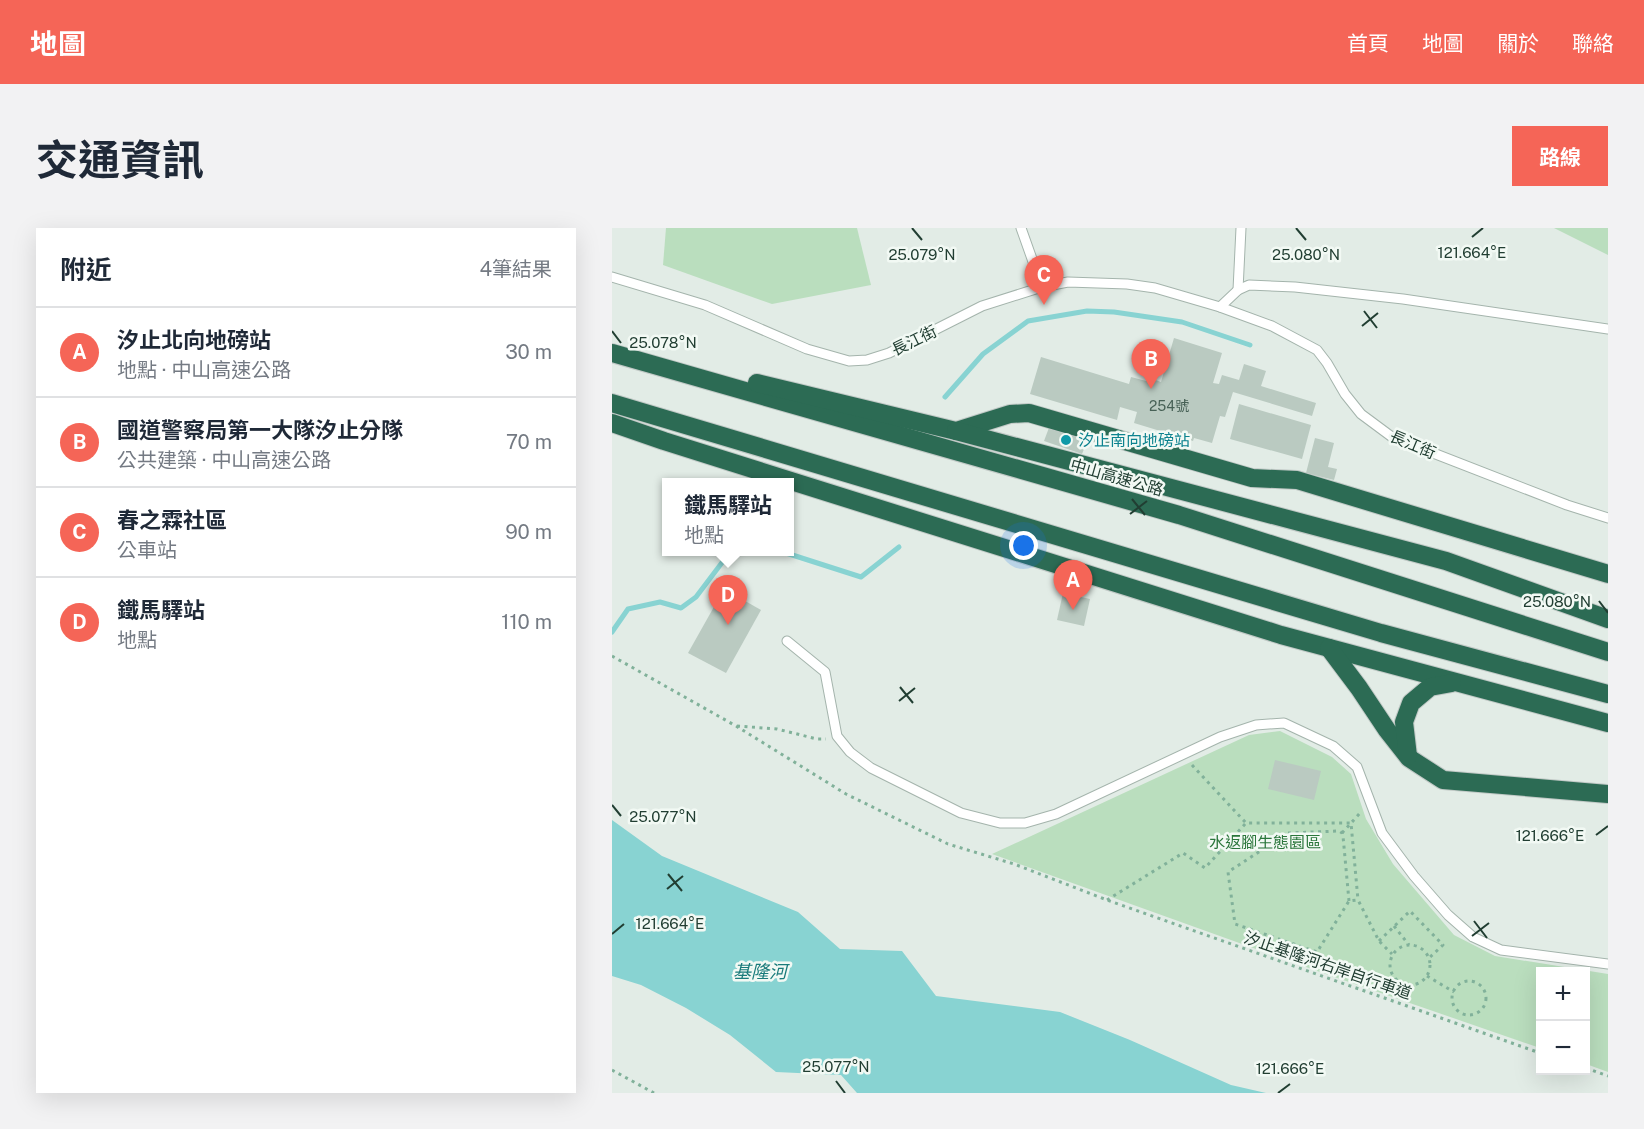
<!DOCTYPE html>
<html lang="zh-TW">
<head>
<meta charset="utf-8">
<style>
	:root { --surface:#fff; --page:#f2f2f3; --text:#1f2937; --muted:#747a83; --line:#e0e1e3; --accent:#f56557 }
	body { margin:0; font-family:"Public Sans","Noto Sans TC",sans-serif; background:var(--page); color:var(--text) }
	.controls { position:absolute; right:18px; bottom:18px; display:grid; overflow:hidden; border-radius:0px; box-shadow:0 6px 24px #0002 }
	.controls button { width:54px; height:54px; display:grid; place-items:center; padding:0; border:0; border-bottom:2px solid var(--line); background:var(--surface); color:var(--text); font:30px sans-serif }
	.you { position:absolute; left:412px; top:318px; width:21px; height:21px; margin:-15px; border:4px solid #fff; border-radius:50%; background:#1a73e8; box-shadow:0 0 0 9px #1a73e833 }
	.badge { display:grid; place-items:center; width:39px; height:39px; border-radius:50%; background:var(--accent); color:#fff; font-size:20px; font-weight:700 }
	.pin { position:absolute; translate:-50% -50px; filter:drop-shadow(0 2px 3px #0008) }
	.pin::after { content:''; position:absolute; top:32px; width:21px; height:18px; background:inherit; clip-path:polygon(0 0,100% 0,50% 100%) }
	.popup { position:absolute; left:50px; top:250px; width:132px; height:78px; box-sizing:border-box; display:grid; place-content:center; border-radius:0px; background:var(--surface); filter:drop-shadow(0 2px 4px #0005); font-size:20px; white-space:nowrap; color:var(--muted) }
	.popup b { font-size:22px; color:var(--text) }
	.popup::after { content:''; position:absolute; left:50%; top:100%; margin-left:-12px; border:12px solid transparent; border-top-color:var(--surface) }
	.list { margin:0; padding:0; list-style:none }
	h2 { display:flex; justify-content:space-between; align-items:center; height:78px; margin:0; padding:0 24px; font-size:26px }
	h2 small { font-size:20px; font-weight:400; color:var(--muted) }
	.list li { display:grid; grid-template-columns:39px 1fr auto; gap:18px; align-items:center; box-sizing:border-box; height:90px; padding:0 24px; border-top:2px solid var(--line) }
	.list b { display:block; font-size:22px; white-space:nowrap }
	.list p { margin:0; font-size:20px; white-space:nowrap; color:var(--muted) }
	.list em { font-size:20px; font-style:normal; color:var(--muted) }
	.map { position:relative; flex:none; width:996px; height:865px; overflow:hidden; border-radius:0px }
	header { display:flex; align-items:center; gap:36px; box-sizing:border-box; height:84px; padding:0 30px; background:var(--accent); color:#fff }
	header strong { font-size:28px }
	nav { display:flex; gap:33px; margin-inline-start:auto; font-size:21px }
	.intro { display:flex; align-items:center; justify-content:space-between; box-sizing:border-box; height:144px; padding:0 36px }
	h1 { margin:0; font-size:42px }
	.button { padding:15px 27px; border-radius:0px; background:var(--accent); color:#fff; font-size:21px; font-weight:700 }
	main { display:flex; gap:36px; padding:0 36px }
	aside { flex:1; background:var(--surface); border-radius:0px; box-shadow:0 6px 24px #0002 }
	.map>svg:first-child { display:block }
	.green { fill:#badebe }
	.water { fill:#88d3d2 }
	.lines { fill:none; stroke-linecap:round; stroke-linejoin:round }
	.stream { stroke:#88d3d2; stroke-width:5 }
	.building { fill:#bacac1 }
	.service-casing { stroke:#a4b4ac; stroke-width:11 }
	.motorway-casing { stroke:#c1c9c6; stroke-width:20 }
	.path { stroke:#81b19a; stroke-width:3; stroke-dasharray:3 4.5; stroke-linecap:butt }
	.service { stroke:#fff; stroke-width:9 }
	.motorway { stroke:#2c6b54; stroke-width:18 }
	.ticks { fill:none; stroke:#213e32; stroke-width:2 }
	.culture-dot { fill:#0f9aa8; stroke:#f2f9f4; stroke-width:2 }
	.labels { text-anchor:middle; stroke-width:5; stroke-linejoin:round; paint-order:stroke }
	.number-label { font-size:14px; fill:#476156 }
	.street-label { font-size:16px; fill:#213e32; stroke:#f2f9f4 }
	.culture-label { font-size:16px; fill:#0d838f; stroke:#f2f9f4; text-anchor:start }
	.park-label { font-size:16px; fill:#2a763b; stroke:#f2f9f4 }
	.water-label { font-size:18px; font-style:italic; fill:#1a7b7b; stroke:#f2f9f4 }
	.ticks-label { font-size:15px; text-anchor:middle; fill:#213e32; stroke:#f2f9f4; stroke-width:5; stroke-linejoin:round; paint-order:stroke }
</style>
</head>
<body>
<header>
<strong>地圖</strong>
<nav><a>首頁</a><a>地圖</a><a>關於</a><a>聯絡</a></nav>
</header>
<div class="intro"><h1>交通資訊</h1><a class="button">路線</a></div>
<main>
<aside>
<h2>附近<small>4筆結果</small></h2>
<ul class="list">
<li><span class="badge">A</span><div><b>汐止北向地磅站</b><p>地點 · 中山高速公路</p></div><em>30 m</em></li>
<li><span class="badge">B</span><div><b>國道警察局第一大隊汐止分隊</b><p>公共建築 · 中山高速公路</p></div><em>70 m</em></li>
<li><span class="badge">C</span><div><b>春之霖社區</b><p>公車站</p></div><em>90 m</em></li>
<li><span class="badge">D</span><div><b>鐵馬驛站</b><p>地點</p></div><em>110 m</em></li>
</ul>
</aside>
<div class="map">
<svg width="996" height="865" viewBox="0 0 996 865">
	<rect width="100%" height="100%" fill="#e2ece6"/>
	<!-- green -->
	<g class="green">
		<polygon points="54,0 245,0 259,57 160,76 51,37"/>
		<polygon points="942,0 996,0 996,27"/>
		<polygon points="668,503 720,529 739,546 754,591 781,636 842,707 883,728 996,746 996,844 974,836 974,744 928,744 928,820 708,744 380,626 637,507"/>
	</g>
	<!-- water -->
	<polygon class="water" points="0,592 50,628 186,684 228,721 290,723 324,768 448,784 518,812 619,857 654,865 245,865 229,847 164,844 118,807 74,780 29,757 0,748"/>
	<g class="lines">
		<!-- stream -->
		<g class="stream">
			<polyline points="333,169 371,126 416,93 475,83 502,84 570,94 638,117"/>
			<polyline points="171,324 249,349 287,319"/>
			<polyline points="0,404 16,381 48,374 69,380 84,369 118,324"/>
		</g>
	</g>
	<!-- building -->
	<g class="building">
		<polygon points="562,110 610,125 601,155 607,156 610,147 627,152 632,136 654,143 649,158 704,175 700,188 621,164 613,189 608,188 600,215 582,210 581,213 522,195 525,184 508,179 505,192 418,166 429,129 517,156 519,149 534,153 535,149 549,154"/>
		<polygon points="627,176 699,197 690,231 618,211"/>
		<polygon points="438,197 476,211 470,226 432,213"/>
		<polygon points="703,210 722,215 716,239 725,241 722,252 694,245"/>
		<polygon points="112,361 149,382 114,445 76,425"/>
		<polygon points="451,365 478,371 472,398 445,392"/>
		<polygon points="663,532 709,543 702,572 656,561"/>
	</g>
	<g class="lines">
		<defs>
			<g id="service">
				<polyline points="409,0 430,59"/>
				<polyline points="0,49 93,77 195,121 237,133 255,132 277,125 370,78 430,59 456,54 515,56 543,60 608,79 660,98 705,122 715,135 733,166 749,186 780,209 955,277 996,290"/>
				<polyline points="626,62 629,0"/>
				<polyline points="608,79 626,62 637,57 683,59 791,71 996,101"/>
				<polyline points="175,413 213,444 225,508 238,524 259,540 349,585 388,595 413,595 444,586 608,509 644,497 672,495 721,518 745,539 770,605 802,648 836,687 861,709 889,722 996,736"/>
			</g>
			<g id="motorway">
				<polyline points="0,125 567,287 996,424"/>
				<polyline points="145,155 344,203 398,186 417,185 640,250 685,252 996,346"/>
				<polyline points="0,175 769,405 996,466"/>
				<polyline points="0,195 52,213 669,407 996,495"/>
				<polyline points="344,203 834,333 996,391"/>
				<polyline points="717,420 747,460 775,502 797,530 831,552 996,566"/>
				<polyline points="796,528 792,494 799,475 818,459 840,455"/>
			</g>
		</defs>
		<!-- service casing -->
		<use href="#service" class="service-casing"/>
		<!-- motorway casing -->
		<use href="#motorway" class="motorway-casing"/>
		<!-- path -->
		<g class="path">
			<polyline points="0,428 124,498 234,566 336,616 402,636 495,672 928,825"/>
			<polyline points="125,498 165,501 205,511 214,511"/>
			<polyline points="580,537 634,595"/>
			<polyline points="730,605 749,584"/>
			<polyline points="495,672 571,625 593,640 634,595 739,595 746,672"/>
			<polyline points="737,673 731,608 730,605 727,603 676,605 616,644 623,696 705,724 737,673 746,672 767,713 780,726"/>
			<polyline points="782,698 797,717"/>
			<polyline points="767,713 798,683 831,717 817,730"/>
			<circle cx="798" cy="737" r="20"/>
			<polyline points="815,748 842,764"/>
			<circle cx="857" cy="770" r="17"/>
			<polyline points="974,840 996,848"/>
			<polyline points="0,842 42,865"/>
		</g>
		<!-- service -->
		<use href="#service" class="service"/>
		<!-- motorway -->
		<use href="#motorway" class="motorway"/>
	</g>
	<!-- ticks -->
	<path class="ticks" d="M300,0L310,12M684,0L694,12M860,9L871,0M752,83L765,100M750,98L766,85M0,103L9,115M520,271L533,287M518,286L535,273M987,373L996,385M288,459L301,475M287,473L303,460M0,577L9,588M984,607L996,598M56,646L70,663M55,661L71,648M862,693L875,710M0,706L12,696M860,708L877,695M224,853L233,865M666,865L678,856"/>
	<!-- markers -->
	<circle class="culture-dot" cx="454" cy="212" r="6"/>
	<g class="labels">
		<!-- number labels -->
		<g class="number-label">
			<text x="557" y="183">254號</text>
		</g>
		<!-- street labels -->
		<g class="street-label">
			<text transform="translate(302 112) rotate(-26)" y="6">長江街</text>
			<text transform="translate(801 216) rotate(23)" y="6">長江街</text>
			<text transform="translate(505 249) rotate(16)" y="6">中山高速公路</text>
			<text transform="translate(716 737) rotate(19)" y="6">汐止基隆河右岸自行車道</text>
		</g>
		<!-- culture labels -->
		<g class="culture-label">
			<text x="466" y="218">汐止南向地磅站</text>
		</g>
		<!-- park labels -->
		<g class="park-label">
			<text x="653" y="620">水返腳生態園區</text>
		</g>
		<!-- water labels -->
		<g class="water-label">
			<text x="148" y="750">基隆河</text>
		</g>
	</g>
	<g class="ticks-label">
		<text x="860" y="30">121.664°E</text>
		<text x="310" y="32">25.079°N</text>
		<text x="694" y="32">25.080°N</text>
		<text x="51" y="120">25.078°N</text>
		<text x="945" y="379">25.080°N</text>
		<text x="51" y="594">25.077°N</text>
		<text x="938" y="613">121.666°E</text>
		<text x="58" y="701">121.664°E</text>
		<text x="224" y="844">25.077°N</text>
		<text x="678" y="846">121.666°E</text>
	</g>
</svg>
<div class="controls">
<button>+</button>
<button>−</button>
</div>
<div class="you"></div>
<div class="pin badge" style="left:461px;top:382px">A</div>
<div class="pin badge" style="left:539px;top:161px">B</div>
<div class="pin badge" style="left:432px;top:77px">C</div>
<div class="pin badge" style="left:116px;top:397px">D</div>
<div class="popup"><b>鐵馬驛站</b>地點</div>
</div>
</main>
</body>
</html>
